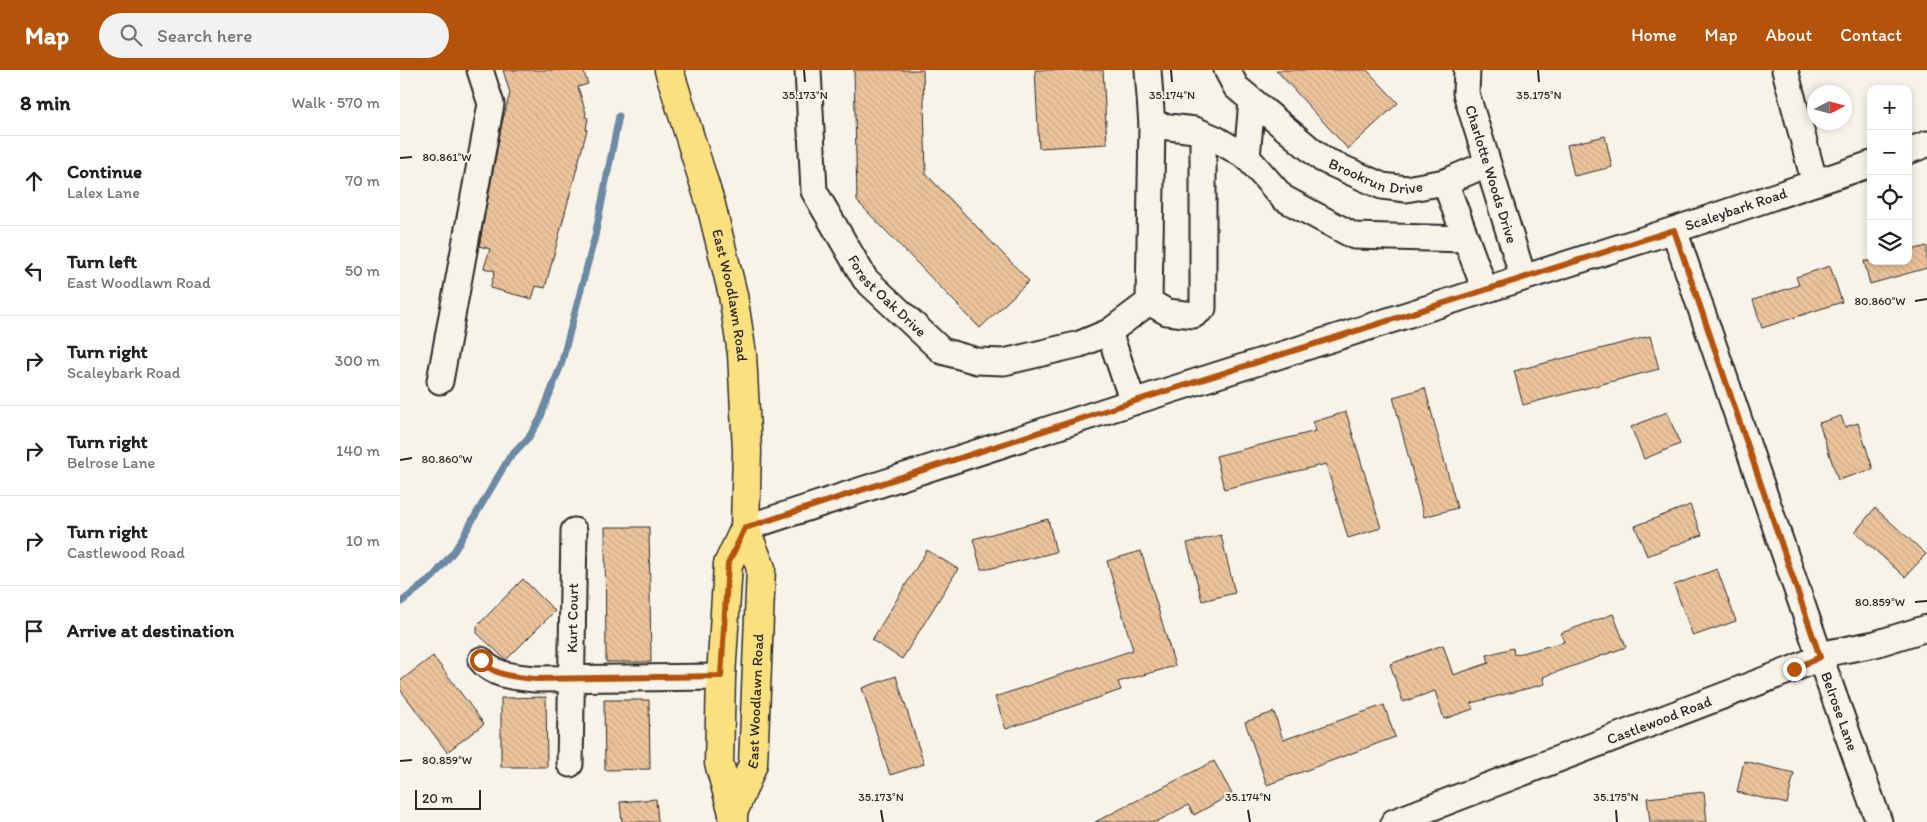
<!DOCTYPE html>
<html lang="en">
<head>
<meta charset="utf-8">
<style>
	:root { --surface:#fff; --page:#f2f2f2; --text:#202124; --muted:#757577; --line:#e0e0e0; --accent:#b45309 }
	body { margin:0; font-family:Itim,sans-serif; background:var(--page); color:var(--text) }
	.controls { position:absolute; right:15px; top:15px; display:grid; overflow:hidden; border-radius:10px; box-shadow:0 2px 8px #0003 }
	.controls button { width:45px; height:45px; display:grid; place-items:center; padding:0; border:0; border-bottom:1px solid var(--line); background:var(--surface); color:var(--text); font:25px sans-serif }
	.compass { position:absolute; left:1407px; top:15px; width:45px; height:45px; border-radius:50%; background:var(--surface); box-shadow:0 2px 8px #0003; rotate:84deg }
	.scale { position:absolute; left:15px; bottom:12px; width:66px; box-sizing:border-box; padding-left:5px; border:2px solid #2b2b2b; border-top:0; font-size:14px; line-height:18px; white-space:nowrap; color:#2b2b2b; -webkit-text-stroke:4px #f7f3e8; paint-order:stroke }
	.stop { position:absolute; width:15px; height:15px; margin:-11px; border:4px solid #b45309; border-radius:50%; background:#fff }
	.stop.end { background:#b45309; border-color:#fff; box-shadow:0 1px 5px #0008 }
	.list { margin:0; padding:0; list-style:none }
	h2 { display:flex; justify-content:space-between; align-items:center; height:65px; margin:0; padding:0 20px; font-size:21px }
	h2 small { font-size:16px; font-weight:400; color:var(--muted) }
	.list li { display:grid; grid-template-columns:32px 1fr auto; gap:15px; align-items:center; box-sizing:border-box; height:90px; padding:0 20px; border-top:1px solid var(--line) }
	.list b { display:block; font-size:19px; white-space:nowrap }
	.list p { margin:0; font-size:16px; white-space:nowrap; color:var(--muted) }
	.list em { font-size:16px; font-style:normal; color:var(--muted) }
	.icon { flex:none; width:28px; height:28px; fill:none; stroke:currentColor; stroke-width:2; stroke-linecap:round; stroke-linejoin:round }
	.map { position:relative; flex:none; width:1527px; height:752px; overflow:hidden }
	header { display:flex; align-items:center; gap:30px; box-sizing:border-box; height:70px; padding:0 25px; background:var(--accent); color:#fff }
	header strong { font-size:24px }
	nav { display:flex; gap:28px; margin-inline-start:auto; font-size:18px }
	.search { width:350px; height:45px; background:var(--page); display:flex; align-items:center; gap:12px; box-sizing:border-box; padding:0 18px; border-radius:28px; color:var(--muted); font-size:19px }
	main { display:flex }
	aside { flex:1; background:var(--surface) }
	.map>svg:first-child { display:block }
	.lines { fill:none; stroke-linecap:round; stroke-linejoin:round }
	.stream { stroke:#6c8aa4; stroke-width:7 }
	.building { fill:url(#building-back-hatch); stroke:#2b2b2b }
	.minor-casing { stroke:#2b2b2b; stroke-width:29 }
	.major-casing { stroke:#2b2b2b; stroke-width:31 }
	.minor { stroke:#f7f3e8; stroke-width:25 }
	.major { stroke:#fbe080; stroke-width:28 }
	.route { stroke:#b45309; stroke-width:6 }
	.ticks { fill:none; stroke:#2b2b2b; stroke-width:2 }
	.labels { text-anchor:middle; stroke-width:4; stroke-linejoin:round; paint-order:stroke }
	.street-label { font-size:15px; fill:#2b2b2b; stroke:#f7f3e8 }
	.ticks-label { font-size:12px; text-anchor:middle; fill:#2b2b2b; stroke:#f7f3e8; stroke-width:4; stroke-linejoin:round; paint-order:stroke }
</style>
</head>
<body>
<header>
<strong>Map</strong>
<div class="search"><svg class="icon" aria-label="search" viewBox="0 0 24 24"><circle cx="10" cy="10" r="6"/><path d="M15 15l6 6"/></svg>Search here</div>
<nav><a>Home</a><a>Map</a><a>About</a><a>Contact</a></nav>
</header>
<main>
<aside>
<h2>8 min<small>Walk · 570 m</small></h2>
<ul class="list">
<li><svg class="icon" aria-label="ahead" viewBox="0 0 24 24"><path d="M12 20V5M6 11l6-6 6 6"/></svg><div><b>Continue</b><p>Lalex Lane</p></div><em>70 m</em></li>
<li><svg class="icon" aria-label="left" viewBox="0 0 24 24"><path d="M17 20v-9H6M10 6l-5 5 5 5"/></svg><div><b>Turn left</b><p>East Woodlawn Road</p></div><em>50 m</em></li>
<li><svg class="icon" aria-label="right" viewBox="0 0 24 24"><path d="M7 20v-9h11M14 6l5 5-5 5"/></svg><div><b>Turn right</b><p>Scaleybark Road</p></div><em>300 m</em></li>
<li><svg class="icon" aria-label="right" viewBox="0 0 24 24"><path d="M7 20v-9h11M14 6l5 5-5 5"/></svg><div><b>Turn right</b><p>Belrose Lane</p></div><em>140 m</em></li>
<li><svg class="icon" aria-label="right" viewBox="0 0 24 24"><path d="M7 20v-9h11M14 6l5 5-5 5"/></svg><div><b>Turn right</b><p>Castlewood Road</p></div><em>10 m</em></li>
<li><svg class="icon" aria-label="arrive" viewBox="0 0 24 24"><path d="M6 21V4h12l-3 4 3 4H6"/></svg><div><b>Arrive at destination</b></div></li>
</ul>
</aside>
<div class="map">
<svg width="1527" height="752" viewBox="0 0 1527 752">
	<defs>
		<pattern id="building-back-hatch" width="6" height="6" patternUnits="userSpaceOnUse" patternTransform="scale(1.25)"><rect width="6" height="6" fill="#ecc49c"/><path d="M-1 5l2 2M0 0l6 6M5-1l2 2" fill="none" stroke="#cba987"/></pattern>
	</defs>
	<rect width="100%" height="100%" fill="#f7f3e8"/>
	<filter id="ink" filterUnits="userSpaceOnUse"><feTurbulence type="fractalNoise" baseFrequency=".02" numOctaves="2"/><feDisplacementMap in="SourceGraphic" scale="10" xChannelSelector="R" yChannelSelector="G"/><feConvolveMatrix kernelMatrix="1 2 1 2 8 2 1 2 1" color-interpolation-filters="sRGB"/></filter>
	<g filter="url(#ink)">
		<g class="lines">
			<!-- stream -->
			<polyline class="stream" points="0,533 33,507 55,480 109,388 129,367 140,349 161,295 195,166 219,46"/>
		</g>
		<!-- building -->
		<g class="building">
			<polygon points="103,0 183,0 188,14 178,17 186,43 185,47 188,48 186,60 187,60 145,218 136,216 132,229 90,218 95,201 84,198 90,179 79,176 102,53 110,23"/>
			<polygon points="454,0 523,0 526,104 629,211 580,258 457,131"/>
			<polygon points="635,0 703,0 707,74 639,78"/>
			<polygon points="876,0 967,0 998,33 948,79"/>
			<polygon points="1205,66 1212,97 1174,106 1167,75"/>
			<polygon points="1527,176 1527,198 1470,214 1464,191 1508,191 1508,181"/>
			<polygon points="1430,196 1442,232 1362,258 1353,230 1399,215 1396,207"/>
			<polygon points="1250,266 1259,299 1123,335 1114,301"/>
			<polygon points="1025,318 1057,438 1024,447 993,327"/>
			<polygon points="946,342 981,458 948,468 926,394 824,419 816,386 916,361 913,352"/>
			<polygon points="1267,342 1280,374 1244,389 1231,357"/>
			<polygon points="1441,346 1445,357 1458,353 1473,399 1438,410 1419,353"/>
			<polygon points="1290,435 1302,465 1247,486 1235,456"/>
			<polygon points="1475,438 1526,484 1505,507 1455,462"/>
			<polygon points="648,449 656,482 588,499 581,499 573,469"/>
			<polygon points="205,457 249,457 251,592 206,592"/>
			<polygon points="821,465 835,523 802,531 787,473"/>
			<polygon points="527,480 558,499 502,589 472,570"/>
			<polygon points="741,481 775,596 718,612 721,620 606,659 595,627 733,580 707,491"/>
			<polygon points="1317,499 1336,551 1293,566 1274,515"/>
			<polygon points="123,509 155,541 106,590 77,563 77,556"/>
			<polygon points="1213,544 1226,577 1143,607 1145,614 1071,633 1073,639 1044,649 1035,621 1003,632 990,594 1043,575 1053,605 1089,593 1087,585 1113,578 1114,585 1164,572 1161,563"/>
			<polygon points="33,586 84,654 47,682 0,619 0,611"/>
			<polygon points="496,606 524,694 490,705 462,618"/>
			<polygon points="146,627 147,697 101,697 101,628"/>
			<polygon points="204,630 249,630 250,699 205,700"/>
			<polygon points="984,635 995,667 867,715 845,652 874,642 883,670"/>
			<polygon points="814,691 832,724 794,745 788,735 756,752 695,752"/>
			<polygon points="1344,691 1394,703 1387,734 1337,722"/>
			<polygon points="1304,722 1307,752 1250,752 1247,728"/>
			<polygon points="256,729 258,752 222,752 220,732"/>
		</g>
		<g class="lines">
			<defs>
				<g id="minor">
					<path id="s1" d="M408,0L414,121L465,209L542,281L577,291L604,292L680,274L709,262"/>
					<path id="s2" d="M827,0L836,17L922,89L982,116L1006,119L1045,112L1087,94"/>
					<path id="s3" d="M1067,0L1066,23L1123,207"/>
					<polyline points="1385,0 1411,99 1417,112"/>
					<polyline points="752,55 795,60 816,69 847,87 883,128 954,166 1066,169"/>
					<polyline points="1508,81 1527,74"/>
					<polyline points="847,87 852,31"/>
					<polyline points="1045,112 1085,220"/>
					<path id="s4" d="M1274,160L1420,587L1479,752"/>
					<polyline points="749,232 767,242 794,245 803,238 803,64"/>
					<polyline points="40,311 91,34 80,0"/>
					<polyline points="733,332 709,262 749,232 752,55 748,0"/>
					<path id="s5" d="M345,458L733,332L1274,160L1471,94"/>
					<path d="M81,590C93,606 116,607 135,609L321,607"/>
					<path id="s6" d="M170,694L174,461"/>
					<path id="s7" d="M994,752L1393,599L1433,582L1475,574L1527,558"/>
				</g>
				<g id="major">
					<path id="s8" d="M269,0L311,135L333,225L342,284L347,380L345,458L328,494L321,607L319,693L333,743V752"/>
					<path id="s9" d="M333,743L353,694L361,498L345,458"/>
				</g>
			</defs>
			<!-- minor casing -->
			<use href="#minor" class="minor-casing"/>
			<!-- major casing -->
			<use href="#major" class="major-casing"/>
			<!-- minor -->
			<use href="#minor" class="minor"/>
			<!-- major -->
			<use href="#major" class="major"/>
		</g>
	</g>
	<g class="lines" filter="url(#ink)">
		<!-- route -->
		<path class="route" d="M81,590C93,606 116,607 135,609L321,606L328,494L345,458L732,332L1274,160L1420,587L1394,599"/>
	</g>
	<!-- ticks -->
	<path class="ticks" d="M404,0L405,12M771,0L772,12M1138,0L1139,12M0,88L12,87M1515,231L1527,229M0,390L12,388M1515,532L1527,531M0,691L12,690M481,740L483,752M848,740L850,752M1216,740L1217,752"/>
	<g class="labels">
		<!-- street labels -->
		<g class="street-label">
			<text dy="5" stroke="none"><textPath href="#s2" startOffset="189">Brookrun Drive</textPath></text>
			<text dy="5" stroke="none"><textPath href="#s3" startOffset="108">Charlotte Woods Drive</textPath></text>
			<text dy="5" stroke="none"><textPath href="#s5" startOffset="1041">Scaleybark Road</textPath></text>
			<text dy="5" stroke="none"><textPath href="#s1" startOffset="250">Forest Oak Drive</textPath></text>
			<text dy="5" stroke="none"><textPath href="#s8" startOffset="234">East Woodlawn Road</textPath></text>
			<text dy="5" stroke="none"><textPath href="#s6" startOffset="146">Kurt Court</textPath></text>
			<text dy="5" stroke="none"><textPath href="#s9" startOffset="116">East Woodlawn Road</textPath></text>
			<text dy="5" stroke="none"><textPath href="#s4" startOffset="509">Belrose Lane</textPath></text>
			<text dy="5" stroke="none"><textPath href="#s7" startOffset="284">Castlewood Road</textPath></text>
		</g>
	</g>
	<g class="ticks-label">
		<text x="405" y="29">35.173°N</text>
		<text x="772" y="29">35.174°N</text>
		<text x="1139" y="29">35.175°N</text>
		<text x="47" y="91">80.861°W</text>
		<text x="1480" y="235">80.860°W</text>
		<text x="47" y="393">80.860°W</text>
		<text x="1480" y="536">80.859°W</text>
		<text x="47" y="694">80.859°W</text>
		<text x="481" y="731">35.173°N</text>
		<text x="848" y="731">35.174°N</text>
		<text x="1216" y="731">35.175°N</text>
	</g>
</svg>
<div class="controls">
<button>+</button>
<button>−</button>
<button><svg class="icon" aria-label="locate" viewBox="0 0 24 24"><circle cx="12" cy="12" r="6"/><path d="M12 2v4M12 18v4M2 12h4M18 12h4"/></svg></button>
<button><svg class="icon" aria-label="layers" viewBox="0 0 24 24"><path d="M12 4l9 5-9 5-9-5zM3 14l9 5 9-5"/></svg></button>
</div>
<svg class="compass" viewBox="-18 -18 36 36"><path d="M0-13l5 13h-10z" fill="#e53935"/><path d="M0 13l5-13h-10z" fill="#757577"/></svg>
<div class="scale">20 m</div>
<div class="stop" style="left:81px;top:590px"></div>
<div class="stop end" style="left:1394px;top:599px"></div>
</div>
</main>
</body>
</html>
